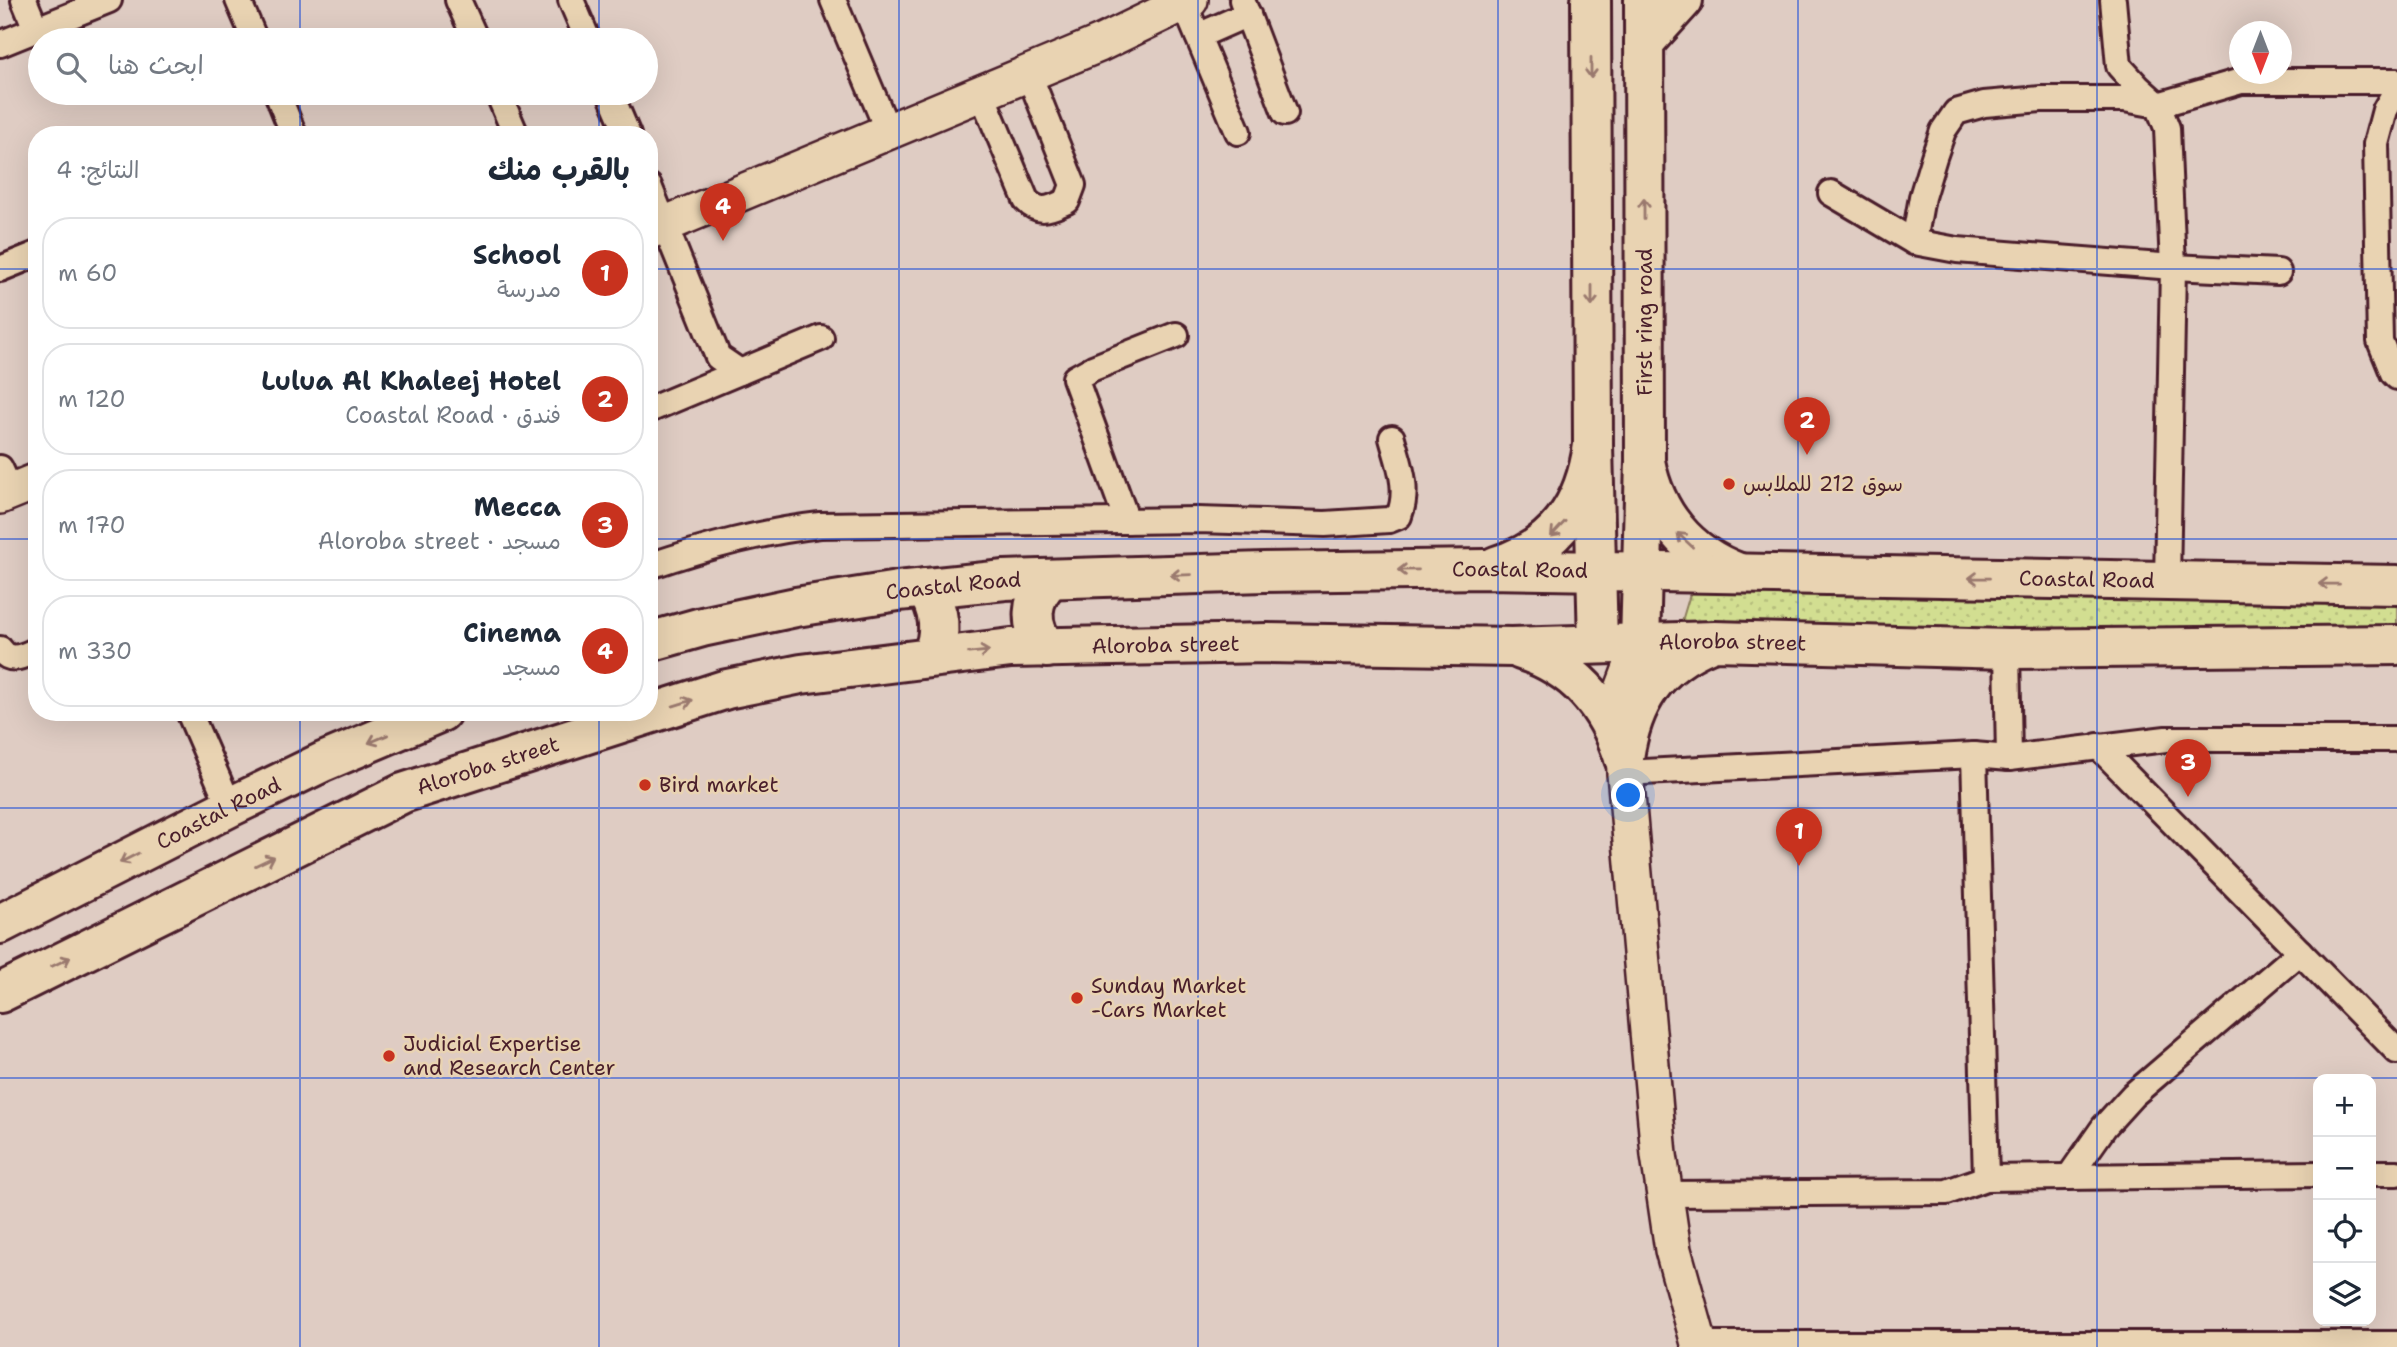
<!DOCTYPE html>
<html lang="ar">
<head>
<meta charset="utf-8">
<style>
	:root { --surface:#fff; --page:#f2f2f3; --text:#1f2937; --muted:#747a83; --line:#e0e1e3; --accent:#c8321e }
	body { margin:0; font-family:"Shantell Sans","Playpen Sans Arabic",sans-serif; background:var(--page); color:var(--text); direction:rtl }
	.controls { position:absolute; right:21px; bottom:21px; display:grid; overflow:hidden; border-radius:14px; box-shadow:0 7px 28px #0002 }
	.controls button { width:63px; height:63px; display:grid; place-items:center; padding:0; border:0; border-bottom:2px solid var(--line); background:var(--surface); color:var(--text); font:35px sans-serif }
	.compass { position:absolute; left:2229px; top:21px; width:63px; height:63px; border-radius:50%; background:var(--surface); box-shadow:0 7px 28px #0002; rotate:180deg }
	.you { position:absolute; left:1629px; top:796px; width:24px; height:24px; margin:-18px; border:5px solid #fff; border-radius:50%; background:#1a73e8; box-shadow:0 0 0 10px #1a73e833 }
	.badge { display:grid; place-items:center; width:46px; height:46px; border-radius:50%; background:var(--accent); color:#fff; font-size:23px; font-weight:700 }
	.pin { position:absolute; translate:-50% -58px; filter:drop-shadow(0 2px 4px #0008) }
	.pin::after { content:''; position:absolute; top:37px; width:24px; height:21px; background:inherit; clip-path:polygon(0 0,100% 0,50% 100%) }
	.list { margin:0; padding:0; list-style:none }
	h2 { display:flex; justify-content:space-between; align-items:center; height:91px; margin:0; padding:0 28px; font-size:30px }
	h2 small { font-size:23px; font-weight:400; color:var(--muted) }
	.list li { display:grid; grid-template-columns:46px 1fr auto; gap:21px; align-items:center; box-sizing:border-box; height:112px; margin:0 14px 14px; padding:0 14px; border:2px solid var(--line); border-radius:28px }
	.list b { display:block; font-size:26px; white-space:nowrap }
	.list p { margin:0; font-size:23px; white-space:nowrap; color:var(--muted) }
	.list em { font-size:23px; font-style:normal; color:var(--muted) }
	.icon { flex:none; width:38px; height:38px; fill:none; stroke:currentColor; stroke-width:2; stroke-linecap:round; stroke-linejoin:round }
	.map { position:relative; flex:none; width:2397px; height:1347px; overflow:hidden; direction:ltr }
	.search { position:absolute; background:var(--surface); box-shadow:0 7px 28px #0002; left:28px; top:28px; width:630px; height:77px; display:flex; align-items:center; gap:18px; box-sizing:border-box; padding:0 24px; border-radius:38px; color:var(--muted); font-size:26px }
	.panel { position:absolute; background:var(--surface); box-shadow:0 7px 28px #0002; left:28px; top:126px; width:630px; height:595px; border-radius:28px; direction:rtl }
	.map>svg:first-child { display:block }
	.garden { fill:url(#garden-dots); stroke:#8e7e5e; stroke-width:2 }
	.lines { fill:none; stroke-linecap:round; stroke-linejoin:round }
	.street-casing { stroke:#4a1f2b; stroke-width:30 }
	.secondary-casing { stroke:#4a1f2b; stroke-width:40 }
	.primary-casing { stroke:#4a1f2b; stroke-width:44 }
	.highway-casing { stroke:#4a1f2b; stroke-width:44 }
	.street { stroke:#e9d3b2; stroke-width:24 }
	.secondary { stroke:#e9d3b2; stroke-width:35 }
	.primary { stroke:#e9d3b2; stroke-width:38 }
	.highway { stroke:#e9d3b2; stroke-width:38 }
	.oneway { stroke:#9a796e }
	.grid { fill:none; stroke:#1d4ed8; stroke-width:2; stroke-opacity:0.55 }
	.poi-dot { fill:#c8321e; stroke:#e9d3b2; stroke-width:2.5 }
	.labels { text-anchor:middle; stroke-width:5; stroke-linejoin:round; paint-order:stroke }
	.street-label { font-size:21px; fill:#4a1f2b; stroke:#e9d3b2 }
	.poi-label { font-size:21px; fill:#4a1f2b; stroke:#e9d3b2; text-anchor:start }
</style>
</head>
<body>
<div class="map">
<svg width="2397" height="1347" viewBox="0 0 2397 1347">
	<defs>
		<pattern id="garden-dots" width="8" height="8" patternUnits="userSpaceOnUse" patternTransform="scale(1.75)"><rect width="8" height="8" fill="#d2de91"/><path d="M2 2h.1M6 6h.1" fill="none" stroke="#b6be7d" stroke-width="1.8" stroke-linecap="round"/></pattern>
	</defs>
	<rect width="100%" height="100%" fill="#dfccc3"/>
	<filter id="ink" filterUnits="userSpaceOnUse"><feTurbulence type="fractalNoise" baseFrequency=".0143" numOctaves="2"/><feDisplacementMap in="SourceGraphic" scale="14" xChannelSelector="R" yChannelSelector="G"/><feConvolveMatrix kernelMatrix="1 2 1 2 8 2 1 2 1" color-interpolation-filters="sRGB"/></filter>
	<g filter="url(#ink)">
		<!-- garden -->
		<polygon class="garden" points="1691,591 2397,598 2397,633 2026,632 1682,621"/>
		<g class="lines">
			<defs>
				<g id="street">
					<polyline points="24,0 36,29"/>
					<polyline points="238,0 255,40"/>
					<polyline points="458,0 476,40"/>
					<polyline points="571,0 588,40"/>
					<polyline points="833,0 888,131"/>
					<polyline points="1242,0 1285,113"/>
					<polyline points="2113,0 2119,66 2139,88 2158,105 2167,128 2173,267 2167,581"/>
					<polyline points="1184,3 1238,132"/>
					<polyline points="1198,36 1248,14"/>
					<polyline points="0,44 109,0"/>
					<polyline points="2397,89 2385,110 2376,144 2380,341 2393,373 2397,377"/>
					<path d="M981,92L1026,200C1040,215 1051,208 1067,201L1073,185L1028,72"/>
					<polyline points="277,93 294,135"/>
					<polyline points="498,93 516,135"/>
					<polyline points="610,93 628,135"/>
					<polyline points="649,186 718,357 740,372"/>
					<polyline points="1831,193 1914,242 1957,250 2173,267 2278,272"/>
					<polyline points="1914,242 1922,197 1934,157 1943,131 1956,112 1984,104 2041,99 2124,99 2158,105 2241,81 2397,81"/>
					<polyline points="0,269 37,254"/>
					<polyline points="649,410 821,338"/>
					<polyline points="0,468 11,492"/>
					<polyline points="1127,521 1075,378 1093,368 1176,335"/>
					<path d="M649,566C706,547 760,532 820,525L1198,520L1325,524L1389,520L1399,516C1410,489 1399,464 1392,438"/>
					<path d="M0,649C10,664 23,656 37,650"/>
					<polyline points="2007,649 2009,758"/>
					<polyline points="189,712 230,807"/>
					<polyline points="2098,746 2397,1051"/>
					<polyline points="1974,755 1986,1178 2318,1174"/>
					<polyline points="1625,773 1974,755 2009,758 2166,739 2397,739"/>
					<polyline points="2371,1173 2397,1173"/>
					<polyline points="2069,1177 2104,1127 2133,1095 2300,952"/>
					<polyline points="1666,1194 1947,1192 1986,1178"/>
					<polyline points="1699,1344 2397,1344"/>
				</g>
				<g id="secondary">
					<polyline points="649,231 1099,44 1190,0"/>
					<polyline points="0,496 37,481"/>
					<polyline points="1640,644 1622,692 1625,773 1659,1155 1673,1250 1700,1347"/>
				</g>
				<g id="primary">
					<polyline points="1591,0 1593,445 1598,644"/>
					<polyline points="1644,43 1683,0"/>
					<polyline points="1640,644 1645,461 1644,0"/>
				</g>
				<g id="highway">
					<path d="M1645,461C1655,514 1687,554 1739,573"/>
					<path d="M1496,566C1556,548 1585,505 1593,445"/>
					<path d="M925,588C940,610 943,633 931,657"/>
					<path id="s1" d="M649,642L702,627L796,607L898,591L1005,580L1264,572L1485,569L2397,585"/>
					<path d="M1047,648C1028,626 1029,598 1051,579"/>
					<path d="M1521,650C1575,667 1607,705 1624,758"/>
					<path d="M1624,758C1632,702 1656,665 1709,643"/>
					<path id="s2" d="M0,924L230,807L323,762L441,712"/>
					<path id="s3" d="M0,993L403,793L727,689L801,674L1011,648L1268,643L1512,647L1715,641L2007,649L2397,645"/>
				</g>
			</defs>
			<!-- street casing -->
			<use href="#street" class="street-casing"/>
			<!-- secondary casing -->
			<use href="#secondary" class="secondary-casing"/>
			<!-- primary casing -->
			<use href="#primary" class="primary-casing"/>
			<!-- highway casing -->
			<use href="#highway" class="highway-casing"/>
			<!-- street -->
			<use href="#street" class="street"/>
			<!-- secondary -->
			<use href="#secondary" class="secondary"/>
			<!-- primary -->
			<use href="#primary" class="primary"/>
			<!-- highway -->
			<use href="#highway" class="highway"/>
		</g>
		<!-- one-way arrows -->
		<defs><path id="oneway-shaft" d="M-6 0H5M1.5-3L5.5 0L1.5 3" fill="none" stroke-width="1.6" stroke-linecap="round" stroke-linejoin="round" transform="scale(1.75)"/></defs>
		<g class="oneway">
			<use href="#oneway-shaft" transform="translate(1591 68) rotate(90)"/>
			<use href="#oneway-shaft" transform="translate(1644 209) rotate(-90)"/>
			<use href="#oneway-shaft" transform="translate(1592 296) rotate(90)"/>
			<use href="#oneway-shaft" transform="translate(1558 529) rotate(133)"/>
			<use href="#oneway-shaft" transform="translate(1685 540) rotate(-137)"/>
			<use href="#oneway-shaft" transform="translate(1408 570) rotate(179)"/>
			<use href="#oneway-shaft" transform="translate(1181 575) rotate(178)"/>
			<use href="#oneway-shaft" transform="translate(1979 578) rotate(-179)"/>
			<use href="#oneway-shaft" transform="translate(2329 584) rotate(-179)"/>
			<use href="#oneway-shaft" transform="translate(979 652) rotate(-6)"/>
			<use href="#oneway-shaft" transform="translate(683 703) rotate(-17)"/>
			<use href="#oneway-shaft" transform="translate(378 739) rotate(157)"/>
			<use href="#oneway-shaft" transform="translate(129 858) rotate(153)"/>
			<use href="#oneway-shaft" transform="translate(265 861) rotate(-26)"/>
			<use href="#oneway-shaft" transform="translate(61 962) rotate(-26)"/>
		</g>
	</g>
	<!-- grid -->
	<path class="grid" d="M300,0V40M599,0V40M899,0V1347M1198,0V1347M1498,0V1347M1798,0V1347M2097,0V1347M300,93V135M599,93V135M0,269H37M649,269H2397M0,539H37M649,539H2397M300,712V1347M599,712V1347M0,808H2397M0,1078H2397"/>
	<!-- markers -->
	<g class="poi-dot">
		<circle cx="1729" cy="484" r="7"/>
		<circle cx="645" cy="785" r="7"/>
		<circle cx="1077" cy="998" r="7"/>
		<circle cx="389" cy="1056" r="7"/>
	</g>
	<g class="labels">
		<!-- street labels -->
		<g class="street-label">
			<text transform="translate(1645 322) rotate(-90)" y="7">First ring road</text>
			<text dy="7" stroke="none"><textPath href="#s1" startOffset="877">Coastal Road</textPath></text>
			<text dy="7" stroke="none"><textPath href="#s1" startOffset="1444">Coastal Road</textPath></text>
			<text dy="7" stroke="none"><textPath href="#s1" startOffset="310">Coastal Road</textPath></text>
			<text dy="7" stroke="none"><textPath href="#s3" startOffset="1799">Aloroba street</textPath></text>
			<text dy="7" stroke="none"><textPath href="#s3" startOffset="1232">Aloroba street</textPath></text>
			<text dy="7" stroke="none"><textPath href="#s3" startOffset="539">Aloroba street</textPath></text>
			<text dy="7" stroke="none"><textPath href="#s2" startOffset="245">Coastal Road</textPath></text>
		</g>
		<!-- poi labels -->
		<g class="poi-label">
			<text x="1743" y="491">سوق 212 للملابس</text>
			<text x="659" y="792">Bird market</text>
			<text x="1091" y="993">Sunday Market<tspan x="1091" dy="24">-Cars Market</tspan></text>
			<text x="403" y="1051">Judicial Expertise<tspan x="403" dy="24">and Research Center</tspan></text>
		</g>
	</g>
</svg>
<div class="controls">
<button>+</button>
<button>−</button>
<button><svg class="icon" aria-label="locate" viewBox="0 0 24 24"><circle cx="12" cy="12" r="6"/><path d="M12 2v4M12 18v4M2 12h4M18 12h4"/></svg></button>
<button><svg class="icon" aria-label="layers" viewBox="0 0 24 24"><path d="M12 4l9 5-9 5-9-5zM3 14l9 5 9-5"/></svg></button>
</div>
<svg class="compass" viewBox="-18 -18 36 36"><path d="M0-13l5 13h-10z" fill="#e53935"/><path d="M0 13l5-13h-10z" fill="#747a83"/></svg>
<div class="you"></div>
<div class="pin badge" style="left:1799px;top:866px">1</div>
<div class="pin badge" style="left:1807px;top:455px">2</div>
<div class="pin badge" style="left:2188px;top:797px">3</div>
<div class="pin badge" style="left:723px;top:241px">4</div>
<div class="search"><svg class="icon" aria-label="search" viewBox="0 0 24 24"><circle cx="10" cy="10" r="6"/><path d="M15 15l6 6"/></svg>ابحث هنا</div>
<section class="panel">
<h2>بالقرب منك<small>النتائج: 4</small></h2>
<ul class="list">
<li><span class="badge">1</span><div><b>School</b><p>مدرسة</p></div><em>60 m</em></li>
<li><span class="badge">2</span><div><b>Lulua Al Khaleej Hotel</b><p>فندق · Coastal Road</p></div><em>120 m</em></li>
<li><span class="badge">3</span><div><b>Mecca</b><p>مسجد · Aloroba street</p></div><em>170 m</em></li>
<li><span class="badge">4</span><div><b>Cinema</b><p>مسجد</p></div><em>330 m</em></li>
</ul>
</section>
</div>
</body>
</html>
